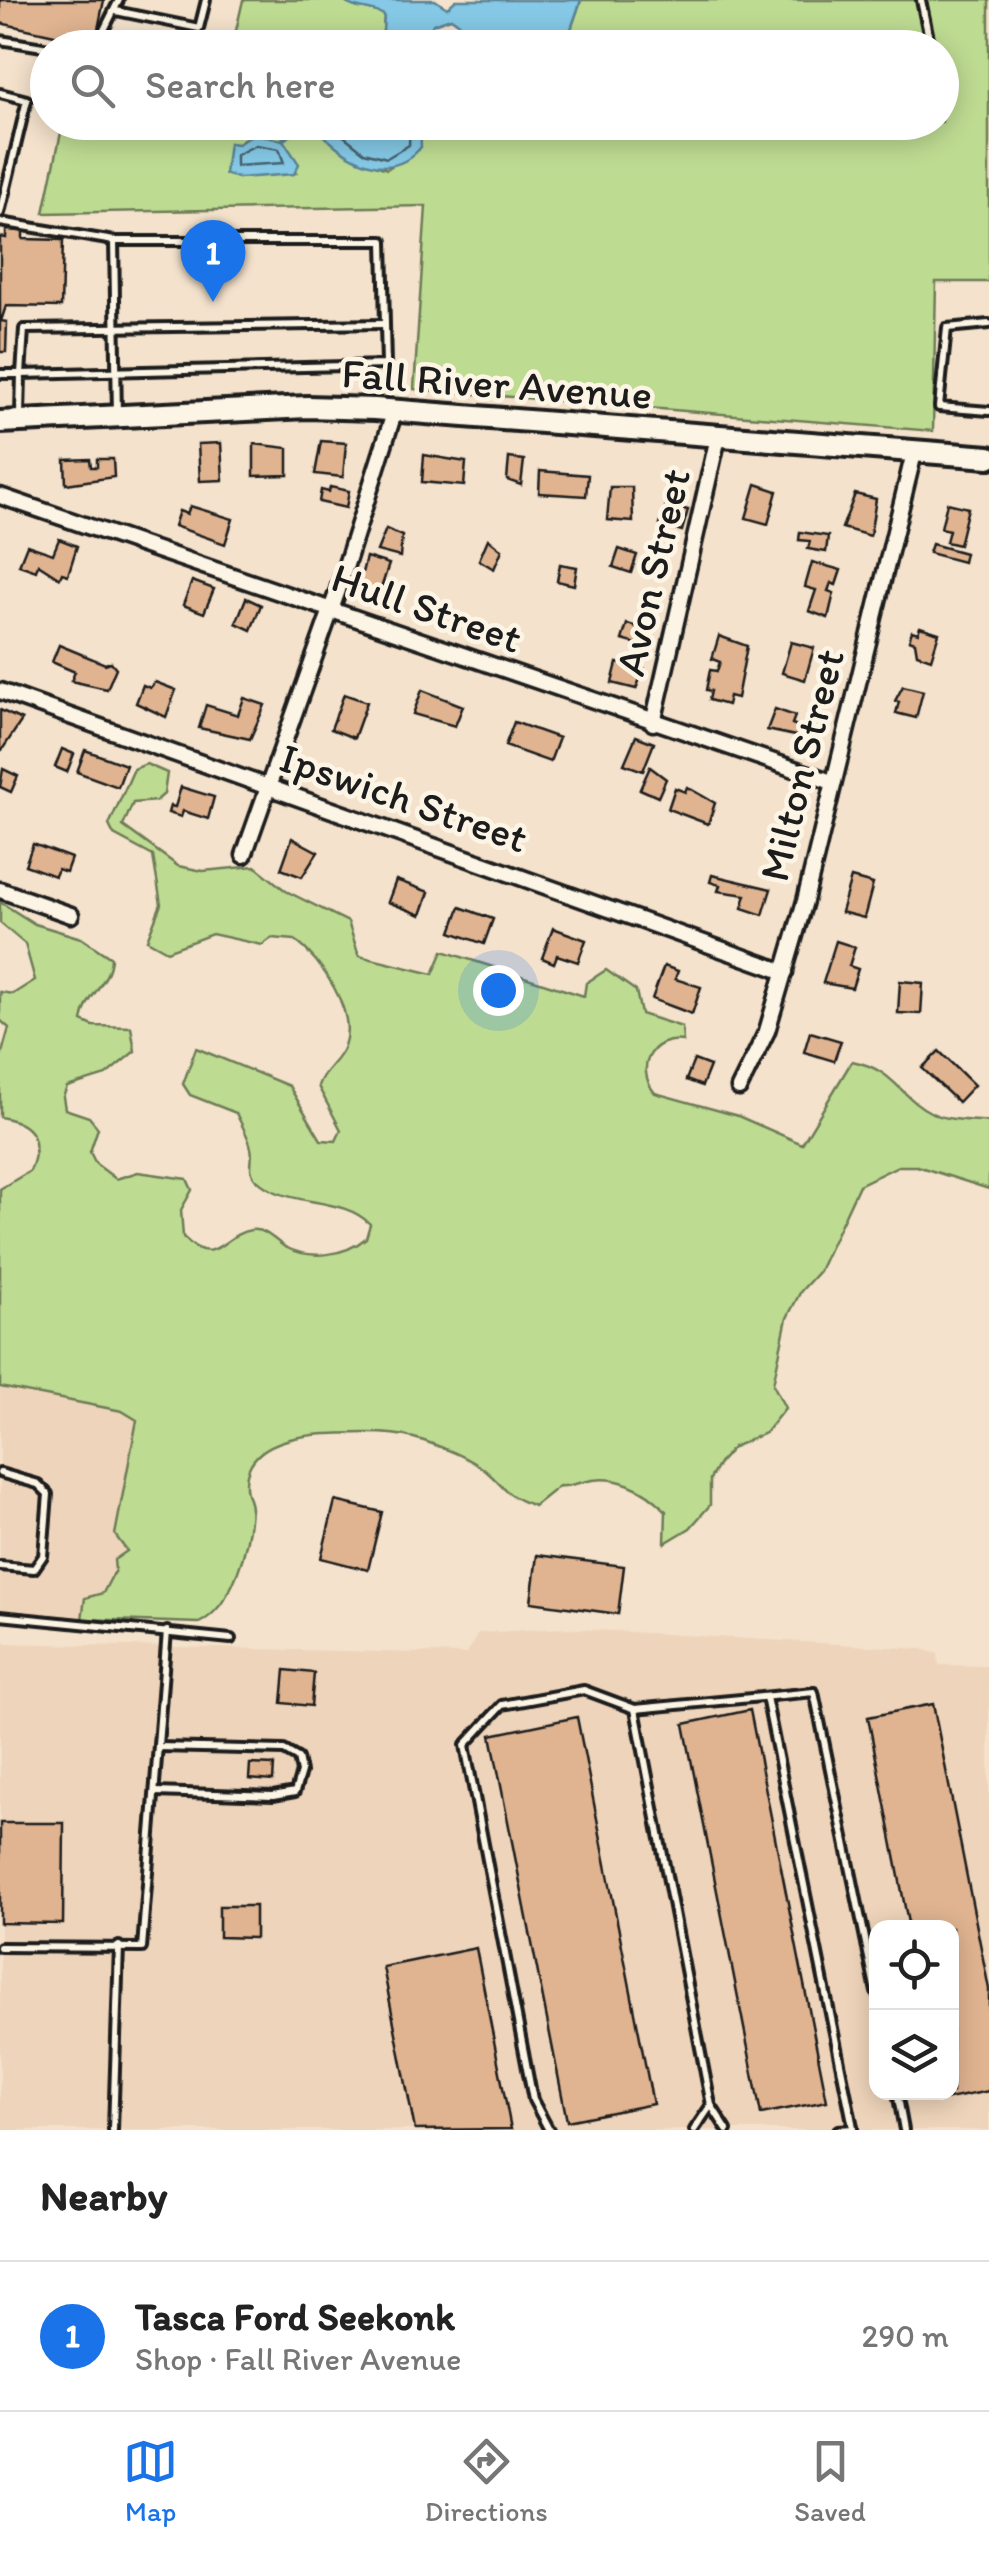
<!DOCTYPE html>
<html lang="en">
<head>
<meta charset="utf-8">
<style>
	:root { --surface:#fff; --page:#f6f6f6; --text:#222; --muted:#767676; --line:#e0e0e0; --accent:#1a73e8 }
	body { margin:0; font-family:Itim,sans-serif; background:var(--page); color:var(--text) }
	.controls { position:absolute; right:30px; bottom:30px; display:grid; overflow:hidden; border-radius:20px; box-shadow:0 5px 25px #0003 }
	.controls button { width:90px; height:90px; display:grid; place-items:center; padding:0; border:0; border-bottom:2px solid var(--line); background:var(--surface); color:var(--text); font:50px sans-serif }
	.you { position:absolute; left:498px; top:990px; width:35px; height:35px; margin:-25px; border:8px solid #fff; border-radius:50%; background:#1a73e8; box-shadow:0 0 0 15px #1a73e833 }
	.badge { display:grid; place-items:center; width:65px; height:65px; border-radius:50%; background:var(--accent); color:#fff; font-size:32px; font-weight:700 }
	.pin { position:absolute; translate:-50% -82px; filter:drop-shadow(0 2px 5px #0008) }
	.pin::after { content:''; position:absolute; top:52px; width:35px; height:30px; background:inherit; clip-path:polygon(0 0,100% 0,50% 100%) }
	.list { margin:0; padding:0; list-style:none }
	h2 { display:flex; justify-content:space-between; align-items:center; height:130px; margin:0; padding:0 40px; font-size:42px }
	h2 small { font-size:32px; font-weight:400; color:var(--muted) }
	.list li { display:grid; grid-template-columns:65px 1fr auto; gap:30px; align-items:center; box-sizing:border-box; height:150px; padding:0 40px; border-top:2px solid var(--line) }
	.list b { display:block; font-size:38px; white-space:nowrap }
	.list p { margin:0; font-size:32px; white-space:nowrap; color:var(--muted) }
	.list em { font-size:32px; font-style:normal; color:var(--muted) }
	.icon { flex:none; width:55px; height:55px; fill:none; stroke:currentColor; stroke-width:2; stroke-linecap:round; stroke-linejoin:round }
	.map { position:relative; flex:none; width:989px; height:2130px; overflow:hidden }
	.search { position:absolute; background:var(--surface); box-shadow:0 5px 25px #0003; left:30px; right:30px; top:30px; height:110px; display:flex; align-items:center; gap:25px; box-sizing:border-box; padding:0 35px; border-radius:55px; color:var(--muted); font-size:38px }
	.sheet { height:280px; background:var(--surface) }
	nav { display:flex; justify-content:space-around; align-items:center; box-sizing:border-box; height:140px; border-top:2px solid var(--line); background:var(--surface); font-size:28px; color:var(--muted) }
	nav a { display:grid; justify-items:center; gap:5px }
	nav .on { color:var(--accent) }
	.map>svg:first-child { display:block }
	.built { fill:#eed4ba; fill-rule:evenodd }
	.green { fill:#bedb92; stroke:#6d7c57; stroke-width:2.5; fill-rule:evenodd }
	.water { fill:#85c9e6; stroke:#5b8495; stroke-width:2.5 }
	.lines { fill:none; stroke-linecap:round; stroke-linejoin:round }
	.shore { stroke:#46616d; stroke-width:2.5 }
	.stream { stroke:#5b8495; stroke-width:5 }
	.building { fill:#e0b491; stroke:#1c1c1c; stroke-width:2.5 }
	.lane-casing { stroke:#1c1c1c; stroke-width:14 }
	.street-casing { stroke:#1c1c1c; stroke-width:21 }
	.secondary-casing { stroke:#1c1c1c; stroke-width:28 }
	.lane { stroke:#fcf5e5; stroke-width:6 }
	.street { stroke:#fcf5e5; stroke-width:14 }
	.secondary { stroke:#fcf5e5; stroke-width:20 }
	.labels { text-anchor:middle; stroke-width:9; stroke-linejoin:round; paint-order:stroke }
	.street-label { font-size:42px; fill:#1c1c1c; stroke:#fcf5e5 }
</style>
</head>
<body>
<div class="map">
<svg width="989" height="2130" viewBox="0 0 989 2130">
	<rect width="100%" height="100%" fill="#f4e2cc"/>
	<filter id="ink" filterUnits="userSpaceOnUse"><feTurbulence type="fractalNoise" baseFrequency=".01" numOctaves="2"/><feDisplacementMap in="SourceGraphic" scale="20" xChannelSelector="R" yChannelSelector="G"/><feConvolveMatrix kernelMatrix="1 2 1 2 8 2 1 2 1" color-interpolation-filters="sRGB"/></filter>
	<g filter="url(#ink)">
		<!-- built -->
		<g class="built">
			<polygon points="0,1387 123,1411 137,1419 127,1551 103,1593 85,1598 82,1619 0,1615"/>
			<path d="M561,1628L922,1649L938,1654L939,1665L989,1666V2130H0V1643L467,1654L478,1633ZM876,1928H952V2092H876Z"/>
		</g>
		<!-- green -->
		<g class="green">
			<path d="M243,0H342C356,11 369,7 384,15L382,47L232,48Z"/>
			<path d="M581,0H989V282H936L933,431L414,389L426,206L44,213L63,123H313C333,147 357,160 387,169L420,147V123L524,129L528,122H942V48L553,47L571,29ZM245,138L295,173L238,178V144Z"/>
			<path d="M146,764L167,773L164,794L156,801L133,803L123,826L178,866L203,871L255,866L286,891L348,922L359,956L433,974L443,951L584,996L586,983L606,970L636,991L641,1014L682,1027L683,1041C652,1036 634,1068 655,1093L738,1116L802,1144L852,1061C896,1070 898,1096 932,1113C948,1121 971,1120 989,1122V1189L917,1166H898L859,1185L819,1271L801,1291L787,1318L773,1384L785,1408L765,1433L733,1447L720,1462L710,1479V1505L690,1528L665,1543L666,1511C646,1488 614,1473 583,1482C572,1484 570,1487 559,1486L534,1506C503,1494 508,1490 486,1471C469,1457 444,1448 424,1441C391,1430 360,1433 325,1434C293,1436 244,1444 246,1487C246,1495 251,1500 251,1509C249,1545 234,1606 199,1623L82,1619L85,1598L103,1593L115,1570L114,1560L127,1551L115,1535L137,1420L122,1411L0,1387V1189L30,1171C43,1140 33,1123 0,1117V1060L9,1028L0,1020V992L13,994L35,980L25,944L0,923V902L35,924L81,938L111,958C110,983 85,996 82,1021L93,1026L131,1027L135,1051L106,1075L67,1087L63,1097L65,1109L89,1117L98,1128L90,1152L96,1164L116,1179L138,1172L187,1179L192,1190L181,1210L183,1237C216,1270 222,1234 251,1230C265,1228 275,1241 285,1247C310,1260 345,1256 366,1238L370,1224C341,1194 284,1209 255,1178C247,1169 254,1159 251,1148C249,1137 241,1124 236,1113L190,1095L183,1084L196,1048L289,1086L321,1140L336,1141L341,1130L318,1086C323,1069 339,1062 344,1046C357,1011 321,961 295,940L272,938L262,945L212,934L167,951L147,940L161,904L153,856L114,835L109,825L134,769Z"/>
		</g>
		<!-- water -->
		<g class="water">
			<path d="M342,0H435L447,8L456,0H581L571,29L553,47H463L461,25L451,18L433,24L424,47L382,48L384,15C369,7 356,11 342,0Z"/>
			<path d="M313,123H420L421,147C388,187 339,156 313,123Z"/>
			<polygon points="253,134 283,140 299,164 294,174 238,178 225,174 229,143 238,144"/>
		</g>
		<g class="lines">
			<!-- shore -->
			<g class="shore">
				<polyline points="326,122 364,152 387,158 409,145 410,122"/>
				<polygon points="256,145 279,149 284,163 236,166 236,155"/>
			</g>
			<!-- stream -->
			<g class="stream">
				<polyline points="303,125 306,122"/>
				<polyline points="283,139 289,135"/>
			</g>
		</g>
		<!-- building -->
		<g class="building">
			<polygon points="0,0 104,0 95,44 0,23"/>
			<polygon points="6,230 23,231 23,239 63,240 61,307 6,306 1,321 7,322 6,352 0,352 0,237 6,238"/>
			<polygon points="321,441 346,443 343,477 315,474"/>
			<polygon points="221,443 223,480 200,481 198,444"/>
			<polygon points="254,444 288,448 288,475 254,476"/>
			<polygon points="424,455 466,462 464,486 422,482"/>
			<polygon points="509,458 524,460 521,485 507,480"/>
			<polygon points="90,459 91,467 97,467 97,459 113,459 114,477 66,484 65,460"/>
			<polygon points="540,471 588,475 586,496 539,493"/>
			<polygon points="756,484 777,491 768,524 746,518"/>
			<polygon points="330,487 349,491 346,508 319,502 321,490 329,492"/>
			<polygon points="610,487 632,487 633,522 607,520"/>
			<polygon points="855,494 876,499 870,536 842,528"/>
			<polygon points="947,503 968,508 959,545 946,542 949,530 941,528"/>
			<polygon points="666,505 688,510 682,531 660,525"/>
			<polygon points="190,506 233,519 225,544 174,526 179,511 187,514"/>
			<polygon points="386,529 402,536 400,557 377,551"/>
			<polygon points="800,532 828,536 826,552 808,549 810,541 799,540"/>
			<polygon points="59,539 77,546 68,575 62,573 60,578 38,564 36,571 19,565 27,545 53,554"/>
			<polygon points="488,539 502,550 494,569 479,560"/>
			<polygon points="932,544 965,553 963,562 929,553"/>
			<polygon points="619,549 637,555 631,573 613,567"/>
			<polygon points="366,557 389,564 376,604 356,597"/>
			<polygon points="812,562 841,570 836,585 831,583 828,591 834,593 828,618 809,611 816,590 805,587"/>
			<polygon points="560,564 577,567 574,585 557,581"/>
			<polygon points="192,581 214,589 204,613 183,605"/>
			<polygon points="246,598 261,605 251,630 236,623"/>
			<polygon points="627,624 645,629 640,645 622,640"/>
			<polygon points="920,627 939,633 931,659 917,654 915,642 909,640 912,631 918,633"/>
			<polygon points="719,636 747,646 737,698 729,696 727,705 709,700 711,691 706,690 710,670 717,671 720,662 712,659"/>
			<polygon points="791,642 814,648 805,680 782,673"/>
			<polygon points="59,645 105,664 111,662 116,668 107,689 71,681 75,672 52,662"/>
			<polygon points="617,663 644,669 636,689 612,683"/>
			<polygon points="155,682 176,690 166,717 136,703 143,685 150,688"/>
			<polygon points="903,686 923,691 916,718 896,713 899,702 895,701"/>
			<polygon points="422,690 463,706 455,726 413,714"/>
			<polygon points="344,694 367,702 354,738 331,729"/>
			<polygon points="244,698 265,705 250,739 199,728 206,705 238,715"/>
			<polygon points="775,709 795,716 792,724 803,728 800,737 767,730"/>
			<polygon points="0,710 22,720 2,750 0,749"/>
			<polygon points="514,722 559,738 550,762 505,746"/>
			<polygon points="636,736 654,743 643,771 624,764"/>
			<polygon points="62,749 74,754 67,772 55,767"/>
			<polygon points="85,750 126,765 118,787 77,772"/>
			<polygon points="650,767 666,779 658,797 640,789"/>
			<polygon points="3,769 18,776 11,792 0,787"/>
			<polygon points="181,787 214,797 208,819 183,811 181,817 168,813 170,806 175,807"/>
			<polygon points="687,787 715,803 708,824 668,809 675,788 685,792"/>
			<polygon points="292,838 318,852 302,877 281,869"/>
			<polygon points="33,844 71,858 66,872 58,869 55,876 25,865"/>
			<polygon points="712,875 771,889 763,915 742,908 746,895 718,891 720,885 710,882"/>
			<polygon points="851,878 873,884 864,918 841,912"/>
			<polygon points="396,880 429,892 421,915 388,902"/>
			<polygon points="460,907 493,919 484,944 451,932"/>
			<polygon points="553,928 586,940 578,962 557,955 554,963 542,958"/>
			<polygon points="836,941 855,947 849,966 858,969 852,988 823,983"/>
			<polygon points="664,966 678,971 675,979 701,987 692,1014 652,999"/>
			<polygon points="900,981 923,983 921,1014 898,1013"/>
			<polygon points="810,1032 841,1041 834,1061 804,1052"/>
			<polygon points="939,1051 974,1085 958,1102 922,1068"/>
			<polygon points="694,1060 710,1066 702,1086 686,1080"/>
			<polygon points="335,1501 382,1512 368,1570 321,1558"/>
			<polygon points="537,1555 624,1566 618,1614 531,1602"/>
			<polygon points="285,1670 314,1673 311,1706 282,1703"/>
			<polygon points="933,1704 989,1989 989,2091 943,2100 941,2092 952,2092 952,1928 909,1928 868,1717"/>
			<polygon points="750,1710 827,2101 761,2114 684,1724"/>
			<polygon points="577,1717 653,2104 567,2121 491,1735"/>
			<polygon points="250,1764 274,1765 273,1781 249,1779"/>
			<polygon points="0,1823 64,1823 63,1924 0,1923"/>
			<polygon points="219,1906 255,1906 255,1938 219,1937"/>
			<polygon points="476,1948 511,2129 415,2130 383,1967"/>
		</g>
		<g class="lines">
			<defs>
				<g id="lane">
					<polyline points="921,0 931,48"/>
					<polyline points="116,11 199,28 206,0"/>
					<polyline points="0,40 49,48"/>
					<polyline points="95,48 119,0"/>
					<polyline points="0,93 27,100 0,213"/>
					<polyline points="0,222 114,241"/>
					<polyline points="989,324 947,328 939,407 989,411"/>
					<polyline points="0,374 21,374 24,329 385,324"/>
					<path d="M20,415L21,374L386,365L383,241H114C115,299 116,357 117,415"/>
					<polyline points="0,1473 38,1484 48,1494 43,1556 34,1569 0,1566"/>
					<polyline points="0,1616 231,1639"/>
					<polyline points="766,1697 853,2127"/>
					<polyline points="155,1792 273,1796 295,1792 301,1772 298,1758 284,1750 158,1747"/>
					<polyline points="0,1947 142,1948 167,1631"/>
					<polyline points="897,2092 904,2130"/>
					<polyline points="711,2105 635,1709 814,1692 876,1992"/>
					<polyline points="113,2130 119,1946"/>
					<polyline points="549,2130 533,2100 465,1745 502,1705 584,1690 635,1709"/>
					<polyline points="694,2130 711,2105 727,2130"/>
					<polyline points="838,2130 853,2129"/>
				</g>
				<g id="street">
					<polyline points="0,496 832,782"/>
					<polyline points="0,691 785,972"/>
					<polyline points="653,723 718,437"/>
					<polyline points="244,855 338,590 395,410"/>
					<polyline points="0,890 71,915"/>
					<polyline points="739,1088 767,1031 805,901 914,453"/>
				</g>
				<polyline id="secondary" points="0,422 307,407 375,409 989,457"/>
			</defs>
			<!-- lane casing -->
			<use href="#lane" class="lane-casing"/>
			<!-- street casing -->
			<use href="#street" class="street-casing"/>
			<!-- secondary casing -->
			<use href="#secondary" class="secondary-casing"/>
			<!-- lane -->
			<use href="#lane" class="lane"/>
			<!-- street -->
			<use href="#street" class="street"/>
			<!-- secondary -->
			<use href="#secondary" class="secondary"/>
		</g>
	</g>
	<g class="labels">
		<!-- street labels -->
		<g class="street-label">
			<text transform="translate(497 383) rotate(4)" y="15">Fall River Avenue</text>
			<text transform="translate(652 572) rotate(-77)" y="15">Avon Street</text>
			<text transform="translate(427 607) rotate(19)" y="15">Hull Street</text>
			<text transform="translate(801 765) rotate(-76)" y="15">Milton Street</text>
			<text transform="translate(404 797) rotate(19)" y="15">Ipswich Street</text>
		</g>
	</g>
</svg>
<div class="controls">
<button><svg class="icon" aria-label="locate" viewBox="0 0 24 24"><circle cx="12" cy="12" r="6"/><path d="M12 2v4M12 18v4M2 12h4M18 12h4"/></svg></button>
<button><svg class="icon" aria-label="layers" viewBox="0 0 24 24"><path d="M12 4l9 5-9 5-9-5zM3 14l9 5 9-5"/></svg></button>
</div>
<div class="you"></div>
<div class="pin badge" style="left:213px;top:302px">1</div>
<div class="search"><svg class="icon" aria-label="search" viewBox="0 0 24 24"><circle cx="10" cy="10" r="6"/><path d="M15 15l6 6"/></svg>Search here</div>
</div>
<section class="sheet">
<h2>Nearby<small></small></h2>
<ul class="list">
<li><span class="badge">1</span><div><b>Tasca Ford Seekonk</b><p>Shop · Fall River Avenue</p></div><em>290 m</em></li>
</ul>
</section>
<nav>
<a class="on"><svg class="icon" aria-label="map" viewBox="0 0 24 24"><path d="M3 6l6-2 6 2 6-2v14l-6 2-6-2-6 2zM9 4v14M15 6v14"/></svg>Map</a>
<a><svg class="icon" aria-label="directions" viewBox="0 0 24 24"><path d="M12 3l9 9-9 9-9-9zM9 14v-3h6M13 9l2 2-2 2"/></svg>Directions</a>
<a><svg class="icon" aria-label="saved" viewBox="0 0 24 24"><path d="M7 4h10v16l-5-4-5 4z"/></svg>Saved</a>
</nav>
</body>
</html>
